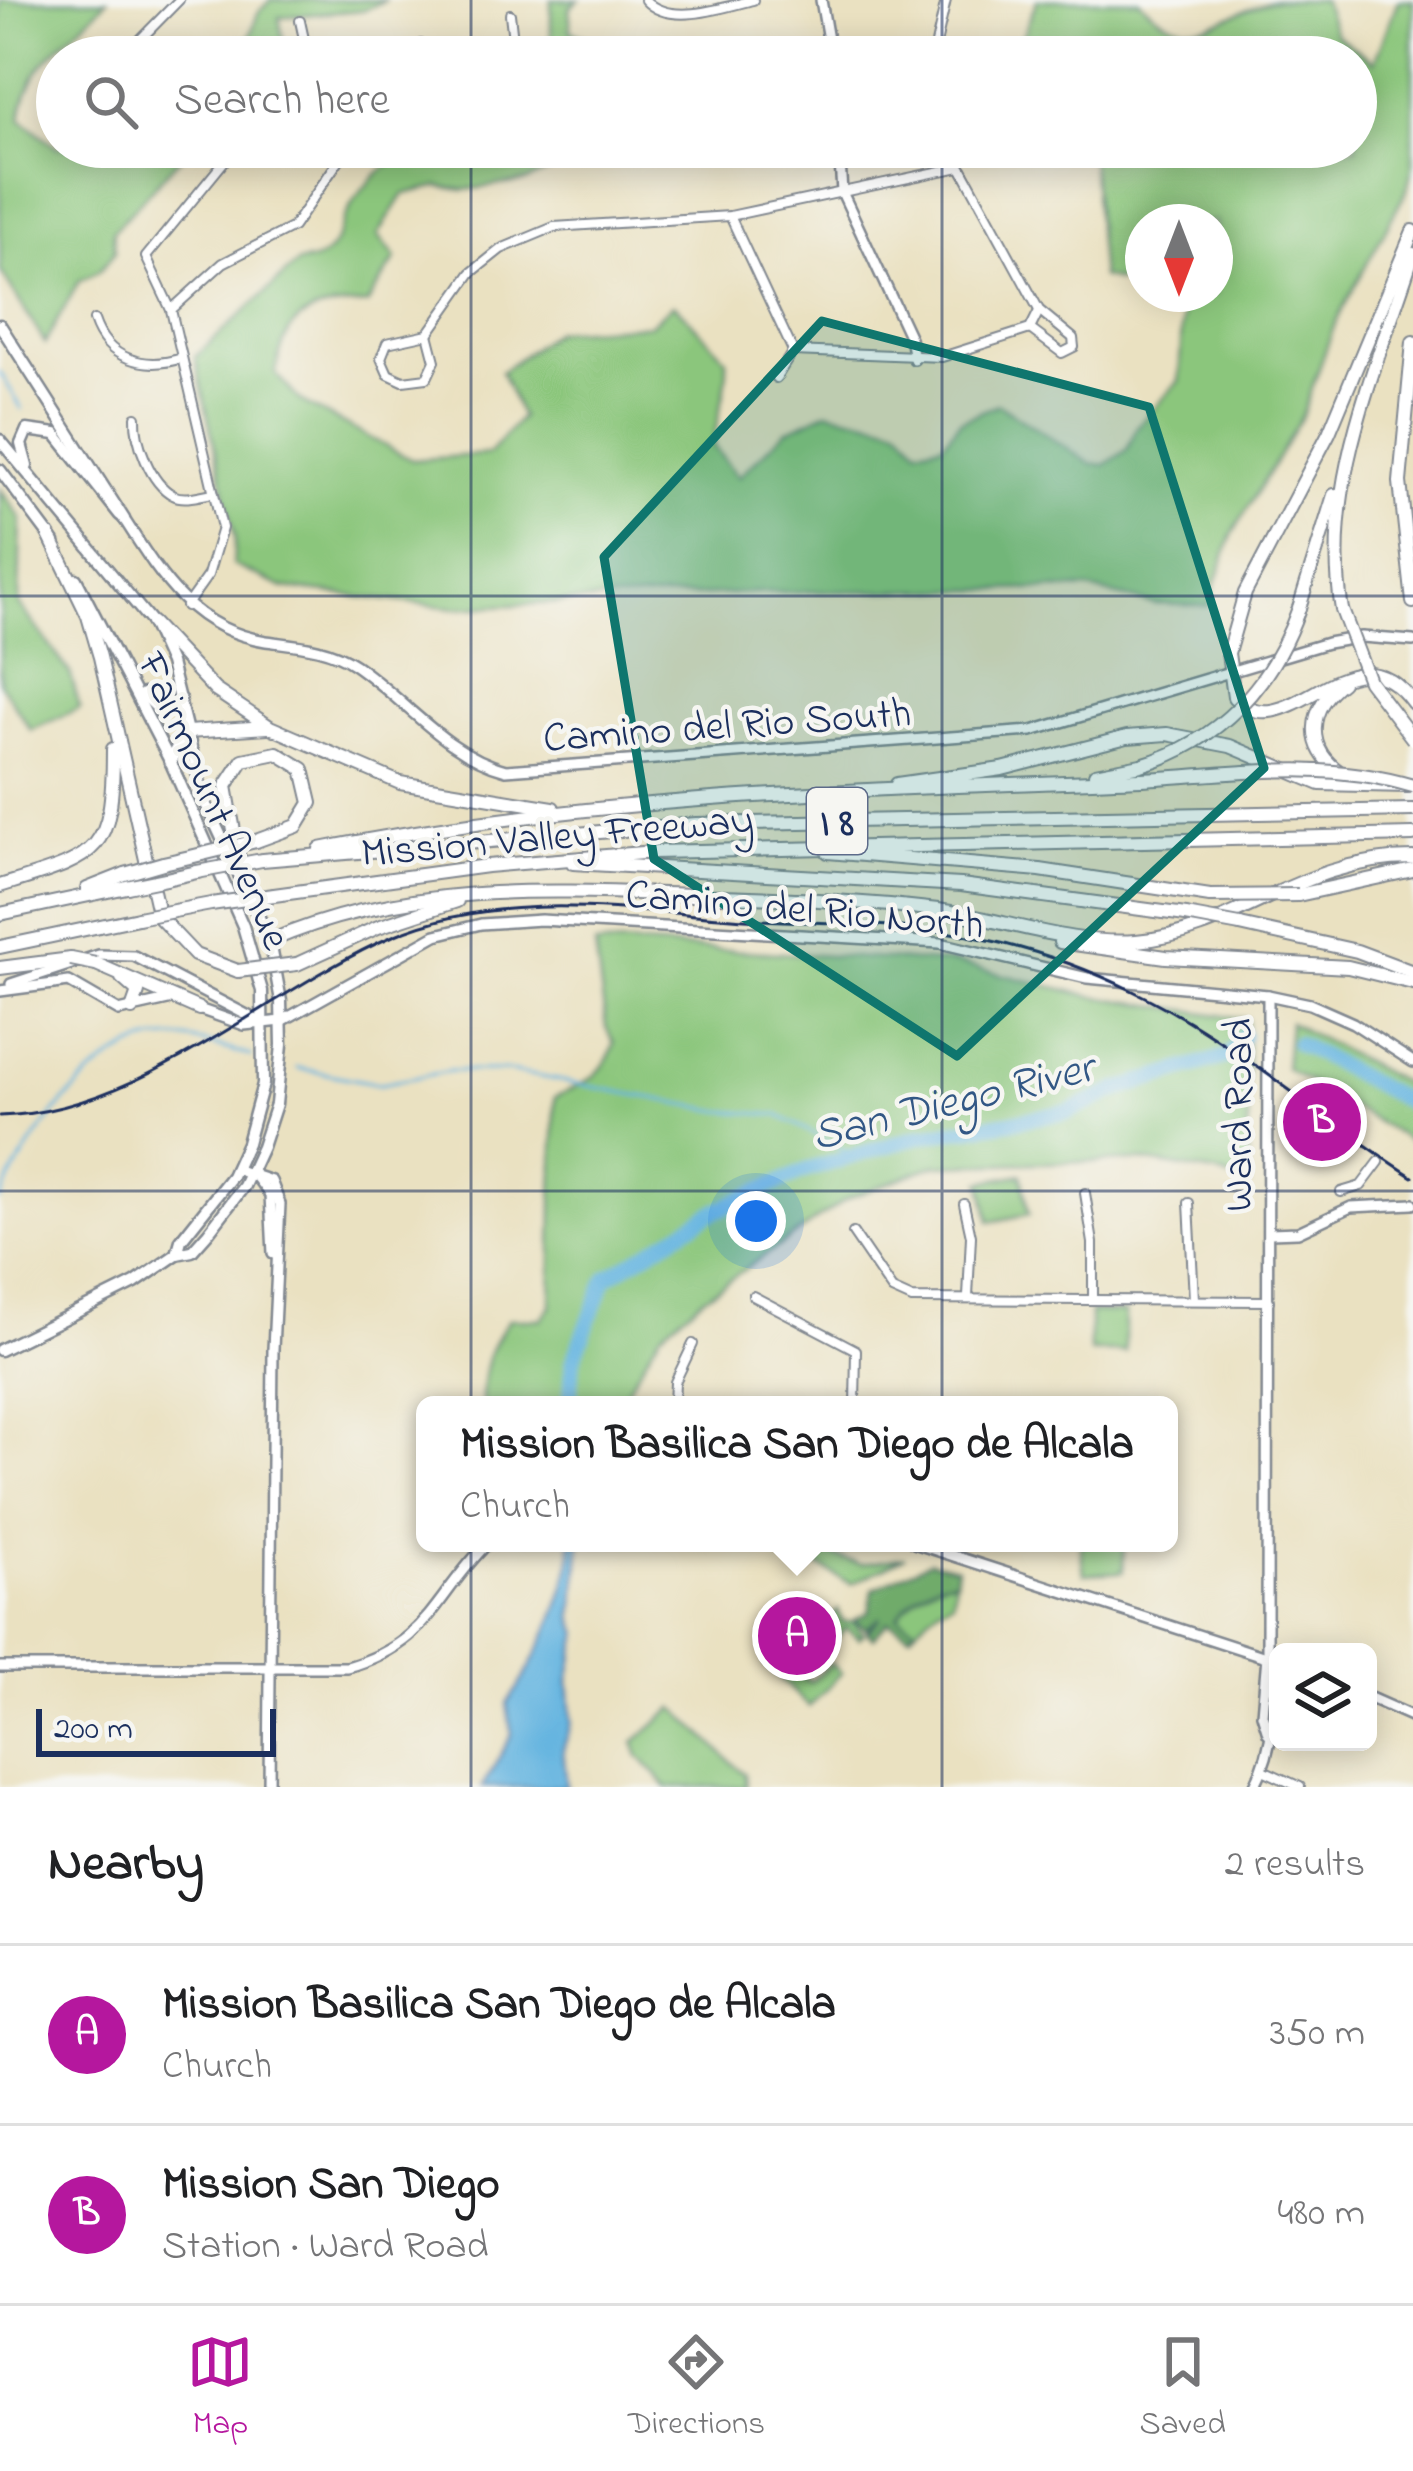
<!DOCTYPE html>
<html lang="en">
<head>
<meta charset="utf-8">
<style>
	:root { --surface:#fff; --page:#f6f6f6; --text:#202124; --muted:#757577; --line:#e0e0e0; --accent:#b5179e }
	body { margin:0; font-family:"Indie Flower",sans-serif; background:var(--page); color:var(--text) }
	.controls { position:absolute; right:36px; bottom:36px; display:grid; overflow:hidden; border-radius:18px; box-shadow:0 6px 30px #0003 }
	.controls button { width:108px; height:108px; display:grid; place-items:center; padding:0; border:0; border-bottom:3px solid var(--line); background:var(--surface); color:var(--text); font:60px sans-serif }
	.compass { position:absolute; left:1125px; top:204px; width:108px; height:108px; border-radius:50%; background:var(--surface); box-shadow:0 6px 30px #0003; rotate:180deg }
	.scale { position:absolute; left:36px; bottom:30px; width:240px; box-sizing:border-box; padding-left:12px; border:6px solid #1b2f5e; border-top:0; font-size:33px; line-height:42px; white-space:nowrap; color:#1b2f5e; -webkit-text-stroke:9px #f6f6f2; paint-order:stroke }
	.you { position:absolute; left:756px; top:1221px; width:42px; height:42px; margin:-30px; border:9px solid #fff; border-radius:50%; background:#1a73e8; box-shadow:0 0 0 18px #1a73e833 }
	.badge { display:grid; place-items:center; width:78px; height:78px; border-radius:50%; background:var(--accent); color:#fff; font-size:39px; font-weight:700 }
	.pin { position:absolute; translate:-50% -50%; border:6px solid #fff; box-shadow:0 3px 12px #0006 }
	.popup { position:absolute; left:416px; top:1396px; width:762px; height:156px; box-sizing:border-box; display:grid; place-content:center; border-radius:18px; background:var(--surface); filter:drop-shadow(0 3px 9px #0005); font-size:39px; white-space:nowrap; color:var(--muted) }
	.popup b { font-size:45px; color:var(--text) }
	.popup::after { content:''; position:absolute; left:50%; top:100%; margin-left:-24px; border:24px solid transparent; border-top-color:var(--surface) }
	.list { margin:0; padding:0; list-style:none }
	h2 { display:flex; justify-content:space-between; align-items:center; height:156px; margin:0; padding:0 48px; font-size:51px }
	h2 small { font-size:39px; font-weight:400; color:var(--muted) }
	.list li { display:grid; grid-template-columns:78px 1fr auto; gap:36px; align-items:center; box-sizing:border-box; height:180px; padding:0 48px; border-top:3px solid var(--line) }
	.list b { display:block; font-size:45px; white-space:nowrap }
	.list p { margin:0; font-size:39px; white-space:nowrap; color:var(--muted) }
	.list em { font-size:39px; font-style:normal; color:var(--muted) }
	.icon { flex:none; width:66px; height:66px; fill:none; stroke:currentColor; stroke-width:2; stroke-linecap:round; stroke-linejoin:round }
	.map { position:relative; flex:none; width:1413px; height:1787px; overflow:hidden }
	.search { position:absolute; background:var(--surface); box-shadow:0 6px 30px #0003; left:36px; right:36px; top:36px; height:132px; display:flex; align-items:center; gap:30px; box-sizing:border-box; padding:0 42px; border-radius:66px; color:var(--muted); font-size:45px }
	.sheet { height:516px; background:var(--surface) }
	nav { display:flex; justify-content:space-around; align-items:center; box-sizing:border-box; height:168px; border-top:3px solid var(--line); background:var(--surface); font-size:33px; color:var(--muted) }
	nav a { display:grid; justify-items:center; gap:6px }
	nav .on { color:var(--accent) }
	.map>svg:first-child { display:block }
	.green { fill:#8bc67b; stroke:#537a6c; stroke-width:3 }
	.forest { fill:#70ab6b; stroke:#466d64; stroke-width:3 }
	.water { fill:#66b5e0; stroke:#40729f; stroke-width:3 }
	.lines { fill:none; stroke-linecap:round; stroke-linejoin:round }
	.stream { stroke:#66b5e0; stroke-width:3 }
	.river { stroke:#66b5e0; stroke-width:15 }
	.street-casing { stroke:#828890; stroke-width:12 }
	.secondary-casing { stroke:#828890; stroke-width:14 }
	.primary-casing { stroke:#828890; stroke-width:15 }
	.highway-casing { stroke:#828890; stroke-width:16 }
	.street { stroke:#fff; stroke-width:8 }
	.secondary { stroke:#fff; stroke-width:9 }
	.primary { stroke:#fff; stroke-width:10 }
	.highway { stroke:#fff; stroke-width:12 }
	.tram { stroke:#1b2f5e; stroke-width:3 }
	.highway-bridge-casing { stroke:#828890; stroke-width:16; stroke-linecap:butt }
	.highway-bridge { stroke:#fff; stroke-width:12 }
	.marked { fill:#0f766e; fill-opacity:0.2; stroke:#0f766e; stroke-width:9; stroke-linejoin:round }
	.grid { fill:none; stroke:#1b2f5e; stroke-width:3; stroke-opacity:0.55 }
	.labels { text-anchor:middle; stroke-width:9; stroke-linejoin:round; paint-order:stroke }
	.shield { fill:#f6f6f2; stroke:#5d6b8a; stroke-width:3 }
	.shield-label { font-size:39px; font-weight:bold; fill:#1b2f5e }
	.street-label { font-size:42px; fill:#1b2f5e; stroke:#f6f6f2 }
	.water-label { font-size:45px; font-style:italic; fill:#325785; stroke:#f6f6f2 }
</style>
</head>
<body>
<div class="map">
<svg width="1413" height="1787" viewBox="0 0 1413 1787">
	<rect width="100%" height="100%" fill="#f6f6f2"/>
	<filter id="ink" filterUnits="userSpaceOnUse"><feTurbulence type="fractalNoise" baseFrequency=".00833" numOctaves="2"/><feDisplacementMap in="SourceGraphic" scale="24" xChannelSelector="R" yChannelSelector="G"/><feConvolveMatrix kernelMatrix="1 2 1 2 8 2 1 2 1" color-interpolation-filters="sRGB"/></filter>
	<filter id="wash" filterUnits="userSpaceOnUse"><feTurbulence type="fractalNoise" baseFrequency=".004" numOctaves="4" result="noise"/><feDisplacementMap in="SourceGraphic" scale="48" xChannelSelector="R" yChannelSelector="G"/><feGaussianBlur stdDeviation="2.7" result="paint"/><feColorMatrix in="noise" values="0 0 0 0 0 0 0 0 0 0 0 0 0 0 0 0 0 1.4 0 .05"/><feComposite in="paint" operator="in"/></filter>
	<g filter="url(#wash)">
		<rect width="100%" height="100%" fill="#eae1c1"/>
		<!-- green -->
		<g class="green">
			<path d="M0,0H107C71,42 28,58 21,119L57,147H190L113,231L115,252L98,272L79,281L45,343L0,270Z"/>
			<polygon points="271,0 386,0 364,10 279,17 286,57 207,57 250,37 258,13"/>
			<polygon points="551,0 579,0 569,8 571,31 634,57 551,57"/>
			<path d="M1037,0H1139C1193,55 1223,12 1276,0C1290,0 1309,0 1323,0L1335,34L1374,62L1398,0H1413V163L1407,190L1336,321L1302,416L1232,535L1208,606L1154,604L1088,589L765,592L454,608L284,588L233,565L235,539L195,357L298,263C308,261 317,262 325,255C340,242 338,230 346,215C370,169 427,124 478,156L532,147H740L734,155L563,164L527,181L464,190L439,186L404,194L378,235L396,258L367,304C307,308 288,311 275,373L300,401L412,460L489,454L521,417L501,372L555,331L649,325L674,304L727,359C728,392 717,414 713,446L738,477L786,431L828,411L900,427L918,448L942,444L960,421L998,404L1091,464L1105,465L1127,450L1137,427L1179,381L1183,306L1173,294H1215V222H1143V287L1101,277L1090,147H1356V57H1014Z"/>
			<polygon points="0,489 21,518 19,604 70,673 80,708 31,730 0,683"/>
			<path d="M624,944L955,963L1091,996L1247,1019L1249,1185L1216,1173L1141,1161L936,1165L848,1198L703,1298L661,1332L618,1405H482C482,1370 488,1348 509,1319H541L551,1306L555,1097C585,1083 605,1076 614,1043L606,1027L595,946Z"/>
			<polygon points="1289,1022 1413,1088 1413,1143 1285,1068"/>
			<polygon points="1022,1174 1029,1214 990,1222 982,1182"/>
			<polygon points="1090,1312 1125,1313 1125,1352 1090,1352"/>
			<polygon points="1080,1543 1124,1543 1123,1572 1084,1574"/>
			<polygon points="825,1553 861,1564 905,1557 851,1584 816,1564"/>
			<path d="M955,1580L952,1601L939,1606L910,1634L914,1627L898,1617C912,1597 930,1581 955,1580Z"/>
			<polygon points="838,1610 842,1622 853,1622 863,1634 859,1638 846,1628 820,1655 803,1640"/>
			<polygon points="764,1662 775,1672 784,1663 810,1682 831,1663 841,1673 809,1707"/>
			<polygon points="675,1708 745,1775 746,1787 667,1787 639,1756 634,1742"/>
		</g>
		<!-- forest -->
		<path class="forest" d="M930,1561L957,1567L955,1580C930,1581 911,1597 898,1617L915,1627L910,1634L888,1622L873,1638L867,1633L881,1617L866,1629L854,1620L869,1612L873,1589Z"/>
		<!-- water -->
		<path class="water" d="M571,1543H581L573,1617L579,1634L569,1680L572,1722L563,1749L567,1787H482L512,1735L507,1704C534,1667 573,1589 571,1543Z"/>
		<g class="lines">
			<!-- stream -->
			<g class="stream">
				<polyline points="0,372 22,409"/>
				<polyline points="297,1068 380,1084 450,1071 509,1071 721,1111 778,1115 856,1156"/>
				<path d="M0,1200C26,1141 97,1041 169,1038C196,1037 225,1049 251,1056"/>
			</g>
			<!-- river -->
			<g class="river">
				<polyline points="1297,1043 1413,1105"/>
				<polyline points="570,1405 573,1361 606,1278 713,1212 805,1171 920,1136 1069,1112 1118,1090 1228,1056 1243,1035"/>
			</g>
		</g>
	</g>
	<g filter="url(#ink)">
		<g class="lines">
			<defs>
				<g id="street">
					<path d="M645,0C670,27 723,7 753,0"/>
					<polyline points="510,14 515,57"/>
					<polyline points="300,21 308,57"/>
					<polyline points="421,44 425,57"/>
					<polyline points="123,57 179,0"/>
					<polyline points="933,57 946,0"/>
					<polyline points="950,147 1039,310 1073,338 1074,347 1062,353 1030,329"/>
					<polyline points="730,216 793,351"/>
					<polyline points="171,310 223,263 293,227 348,147"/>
					<path d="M94,320C107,360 145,370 182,358"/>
					<polyline points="428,334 471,273 501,249 554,227 730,216 960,167"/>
					<polygon points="428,334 435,361 427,378 403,381 388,374 381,358 387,343"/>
					<polyline points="793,351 942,357 1030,329 1039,311"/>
					<polyline points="776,378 793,351"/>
					<path d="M136,417C135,441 150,483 173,495C184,501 201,495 213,493"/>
					<polyline points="186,606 208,575 222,528 171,310 146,257 236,147"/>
					<polyline points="1341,1192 1361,1186 1379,1162"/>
					<polyline points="1085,1193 1093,1243 1093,1297"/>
					<polyline points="1189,1203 1194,1299"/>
					<polyline points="964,1204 971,1236 968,1297"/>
					<polyline points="853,1233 892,1290 912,1299 1269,1301"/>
					<polyline points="753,1296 856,1350 855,1405"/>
					<polyline points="674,1405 675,1382 693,1344"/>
					<polyline points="1263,1770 1300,1787"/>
				</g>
				<g id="secondary">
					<polyline points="821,0 831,57"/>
					<polyline points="839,147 842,192 910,338 914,359"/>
					<path d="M124,519C161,577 193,630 266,641C296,645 329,647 355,665C406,700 445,754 506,770L1032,731L1327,643L1362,637L1413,641"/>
					<polyline points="11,984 99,955 134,956 264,1024"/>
					<polyline points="0,991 69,982 119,1011 168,1000"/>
					<polyline points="196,1008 244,1025 282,1021 436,935 481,924 541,920 940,943 1087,978 1268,995 1310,1004 1353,1023 1413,1062"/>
					<polyline points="235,1169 271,1181 280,1204 273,1349 269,1787"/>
					<polyline points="251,1170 270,1195 273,1254"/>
					<polyline points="1270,1233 1298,1232 1351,1207 1413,1204"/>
					<polyline points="914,1543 1278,1661"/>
					<polyline points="1267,1656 1268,995"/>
					<path d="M0,1667H347C430,1644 434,1596 488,1543"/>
					<polyline points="1368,1697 1413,1717"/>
					<path d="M1254,1787C1274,1749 1279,1698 1267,1656L1262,1714L1268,1733"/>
				</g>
				<g id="primary">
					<polyline points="0,325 124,519"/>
					<polyline points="0,440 152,623 170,663 204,800 270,941 281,1001 282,1045 276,1104 262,1147 244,1186 208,1233 192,1251 177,1254 135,1283 0,1350"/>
					<polyline points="27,466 21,444 27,430 56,434 120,515"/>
					<polyline points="0,470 54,542"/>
					<polyline points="76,579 170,761 243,926 262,991 263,1084 247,1143 232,1176 181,1240 177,1254"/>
					<polyline points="143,694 160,711 180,699"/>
				</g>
				<g id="highway">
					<path d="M1413,231L1329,433L1245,593L1228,653L1234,697C1288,754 1351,617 1413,703"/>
					<polyline points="1413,342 1400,482 1413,602"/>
					<polyline points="49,535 88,616 100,657 159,917 195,955 238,971"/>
					<polyline points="1299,608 1334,495"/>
					<path d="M1342,610C1321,487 1376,369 1413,254"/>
					<polyline points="152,623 215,690 270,727 400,783 553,808"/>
					<polyline points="170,761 187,732 268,727"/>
					<path d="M1341,773C1304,748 1308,708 1342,682"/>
					<polyline points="1095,774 1141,765"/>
					<polyline points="897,784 1002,769 1127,737 1167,734 1230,746 1320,784 1408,786"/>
					<path d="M320,849C590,795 868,790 1142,779"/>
					<polyline points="828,852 1040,870 1210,896"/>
					<polyline points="262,860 696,824 1413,810"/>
					<polyline points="163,863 190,857"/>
					<polyline points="573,863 961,885 1186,915"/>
					<polyline points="242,876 226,786 243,760 277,753 303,769 311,803 297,826 256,841"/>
					<polyline points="166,879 197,872"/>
					<path d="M0,886C98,856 113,856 113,749"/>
					<polyline points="87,889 125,874"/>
					<polyline points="274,895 487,866 654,852 1413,835"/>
					<polyline points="1298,895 1413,870"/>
					<polyline points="179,910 211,904"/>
					<polyline points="0,914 127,887"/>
					<polyline points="1240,925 1357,951 1413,972"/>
					<path d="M270,941C404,882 548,890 692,895C773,898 857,900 938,910C1003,919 1070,946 1136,941C1237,933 1298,858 1413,858"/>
					<polyline points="1060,942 1166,957 1348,967 1413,983"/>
					<polyline points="0,947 138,918"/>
					<polyline points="96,964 199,1009"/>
					<polyline points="297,964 378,927 457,901"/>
					<polyline points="0,968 71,959"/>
					<polyline points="122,978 138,992 132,1009"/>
				</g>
			</defs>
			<!-- street casing -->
			<use href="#street" class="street-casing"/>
			<!-- secondary casing -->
			<use href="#secondary" class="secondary-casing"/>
			<!-- primary casing -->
			<use href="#primary" class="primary-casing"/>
			<!-- highway casing -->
			<use href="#highway" class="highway-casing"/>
			<!-- street -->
			<use href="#street" class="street"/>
			<!-- secondary -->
			<use href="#secondary" class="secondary"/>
			<!-- primary -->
			<use href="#primary" class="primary"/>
			<!-- highway -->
			<use href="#highway" class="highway"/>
			<!-- tram -->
			<path class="tram" d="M0,1116C142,1112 266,991 393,936C508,887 641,913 762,920C834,924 908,923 979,938C1033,949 1084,967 1133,991C1235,1040 1318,1117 1413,1177"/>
			<defs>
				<g id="highway-bridge">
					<polyline points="1342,610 1369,681 1413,739"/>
					<path d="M1141,765C1219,742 1272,685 1299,608"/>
					<path d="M1142,779C1233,774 1324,759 1413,786"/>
					<polyline points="190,857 256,841"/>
					<polyline points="197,872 262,860"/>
					<polyline points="125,874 163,863"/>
					<polyline points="127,887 166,879"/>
					<polyline points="1210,896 1298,895"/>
					<polyline points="211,904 274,895"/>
					<polyline points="1186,915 1240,925"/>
					<polyline points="138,918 179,910"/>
					<polyline points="71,959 96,964"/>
					<polyline points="238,971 297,964"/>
				</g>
			</defs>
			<!-- highway-bridge casing -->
			<use href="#highway-bridge" class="highway-bridge-casing"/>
			<!-- highway-bridge -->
			<use href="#highway-bridge" class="highway-bridge"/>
		</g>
	</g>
	<!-- marked area -->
	<path class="marked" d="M822,321L1149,407L1264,768L957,1056L654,859L604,557Z"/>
	<!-- grid -->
	<path class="grid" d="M471,0V57M942,0V57M471,147V1787M942,147V1787M0,596H1413M0,1191H1413"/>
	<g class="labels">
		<!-- shield labels -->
		<rect class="shield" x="807" y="788" width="60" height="66" rx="9"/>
		<g class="shield-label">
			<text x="837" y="835">I 8</text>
		</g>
		<!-- street labels -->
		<g class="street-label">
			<text transform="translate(727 723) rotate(-4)" y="15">Camino del Rio South</text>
			<text transform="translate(216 800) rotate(66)" y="15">Fairmount Avenue</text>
			<text transform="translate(557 834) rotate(-5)" y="15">Mission Valley Freeway</text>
			<text transform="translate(805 907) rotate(5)" y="15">Camino del Rio North</text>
			<text transform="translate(1236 1115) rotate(-90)" y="15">Ward Road</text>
		</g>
		<!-- water labels -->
		<g class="water-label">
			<text transform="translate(952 1099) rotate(-14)" y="16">San Diego River</text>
		</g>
	</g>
</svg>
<div class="controls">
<button><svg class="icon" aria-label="layers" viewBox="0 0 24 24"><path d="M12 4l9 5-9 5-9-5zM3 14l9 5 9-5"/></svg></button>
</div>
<svg class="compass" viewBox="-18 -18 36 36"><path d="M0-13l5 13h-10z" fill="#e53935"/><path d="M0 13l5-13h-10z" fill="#757577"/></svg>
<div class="scale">200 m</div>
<div class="you"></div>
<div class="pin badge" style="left:797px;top:1636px">A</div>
<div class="popup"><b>Mission Basilica San Diego de Alcala</b>Church</div>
<div class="pin badge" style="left:1322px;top:1122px">B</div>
<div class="search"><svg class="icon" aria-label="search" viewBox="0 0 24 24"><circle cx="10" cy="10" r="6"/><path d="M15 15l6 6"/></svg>Search here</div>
</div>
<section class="sheet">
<h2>Nearby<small>2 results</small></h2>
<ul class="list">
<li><span class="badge">A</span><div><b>Mission Basilica San Diego de Alcala</b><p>Church</p></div><em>350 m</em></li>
<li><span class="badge">B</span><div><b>Mission San Diego</b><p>Station · Ward Road</p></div><em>480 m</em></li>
</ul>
</section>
<nav>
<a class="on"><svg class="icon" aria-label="map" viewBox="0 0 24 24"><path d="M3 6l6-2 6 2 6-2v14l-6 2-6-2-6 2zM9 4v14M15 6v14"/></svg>Map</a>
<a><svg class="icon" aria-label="directions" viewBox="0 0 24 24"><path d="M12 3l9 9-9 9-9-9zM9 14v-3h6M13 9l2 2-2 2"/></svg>Directions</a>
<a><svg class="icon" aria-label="saved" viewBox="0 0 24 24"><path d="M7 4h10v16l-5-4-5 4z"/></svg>Saved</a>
</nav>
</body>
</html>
